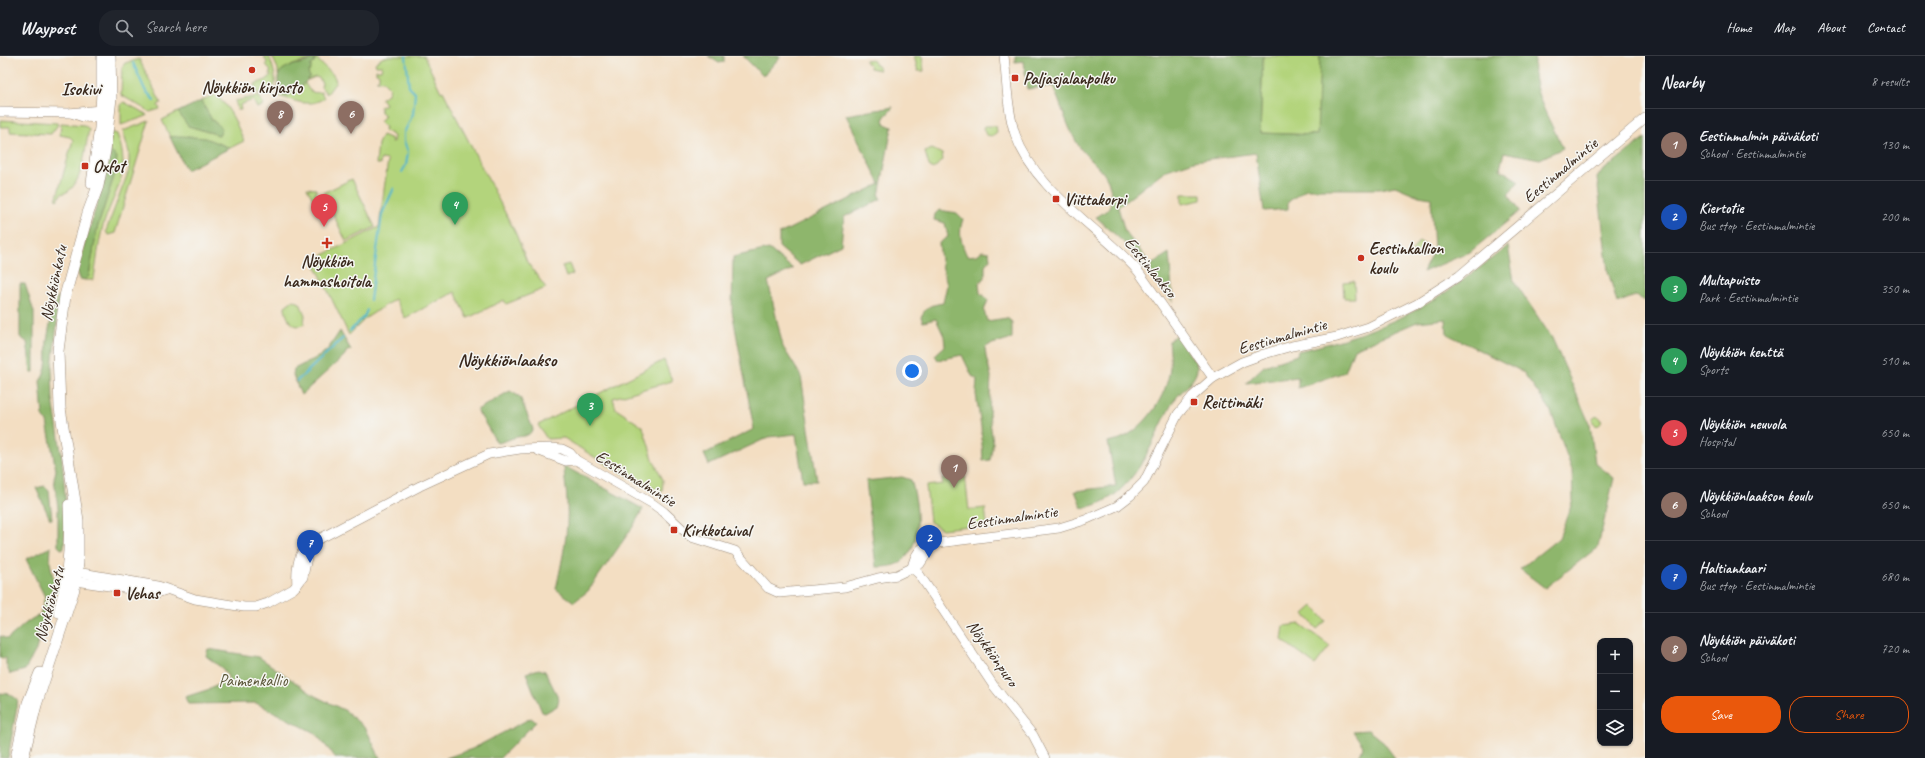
<!DOCTYPE html>
<html lang="en">
<head>
<meta charset="utf-8">
<style>
	:root { --surface:#171b24; --page:#20242c; --text:#f1f3f6; --muted:#9ea1a6; --line:#363941; --accent:#ea580c }
	body { margin:0; font-family:Caveat,sans-serif; background:var(--page); color:var(--text) }
	.controls { position:absolute; right:12px; bottom:12px; display:grid; overflow:hidden; border-radius:8px; box-shadow:0 1px 3px #0004 }
	.controls button { width:36px; height:36px; display:grid; place-items:center; padding:0; border:0; border-bottom:1px solid var(--line); background:var(--surface); color:var(--text); font:20px sans-serif }
	.you { position:absolute; left:912px; top:315px; width:14px; height:14px; margin:-10px; border:3px solid #fff; border-radius:50%; background:#1a73e8; box-shadow:0 0 0 6px #1a73e833 }
	.badge { display:grid; place-items:center; width:26px; height:26px; border-radius:50%; background:var(--accent); color:#fff; font-size:13px; font-weight:700 }
	.pin { position:absolute; translate:-50% -33px; filter:drop-shadow(0 1px 2px #0008) }
	.pin::after { content:''; position:absolute; top:21px; width:14px; height:12px; background:inherit; clip-path:polygon(0 0,100% 0,50% 100%) }
	.list { margin:0; padding:0; list-style:none }
	h2 { display:flex; justify-content:space-between; align-items:center; height:52px; margin:0; padding:0 16px; font-size:17px }
	h2 small { font-size:13px; font-weight:400; color:var(--muted) }
	.list li { display:grid; grid-template-columns:26px 1fr auto; gap:12px; align-items:center; box-sizing:border-box; height:72px; padding:0 16px; border-top:1px solid var(--line) }
	.list b { display:block; font-size:15px; white-space:nowrap }
	.list p { margin:0; font-size:13px; white-space:nowrap; color:var(--muted) }
	.list em { font-size:13px; font-style:normal; color:var(--muted) }
	.actions { display:flex; gap:8px; padding:12px 16px }
	.actions a { flex:1; padding:9px 0; border:1px solid var(--accent); border-radius:16px; text-align:center; font-size:14px; color:var(--accent) }
	.actions .main { background:var(--accent); color:#fff }
	.icon { flex:none; width:22px; height:22px; fill:none; stroke:currentColor; stroke-width:2; stroke-linecap:round; stroke-linejoin:round }
	.map { position:relative; flex:none; width:1645px; height:702px; overflow:hidden }
	header { display:flex; align-items:center; gap:24px; box-sizing:border-box; height:56px; padding:0 20px; background:var(--surface); border-bottom:1px solid var(--line) }
	header strong { font-size:19px }
	nav { display:flex; gap:22px; margin-inline-start:auto; font-size:14px }
	.search { width:280px; height:36px; background:var(--page); display:flex; align-items:center; gap:10px; box-sizing:border-box; padding:0 14px; border-radius:16px; color:var(--muted); font-size:15px }
	main { display:flex }
	aside { flex:1; background:var(--surface) }
	.map>svg:first-child { display:block }
	.green { fill:#b3d47c; stroke:#777f4d }
	.forest { fill:#8eb66c; stroke:#647045 }
	.lines { fill:none; stroke-linecap:round; stroke-linejoin:round }
	.stream { stroke:#4fb6cd; stroke-width:2 }
	.minor-casing { stroke:#978470; stroke-width:10 }
	.major-casing { stroke:#978470; stroke-width:12 }
	.minor { stroke:#fff; stroke-width:9 }
	.major { stroke:#fff; stroke-width:11 }
	.poi-dot { fill:#c8321e; stroke:#f6f6f2; stroke-width:1.5 }
	.labels { text-anchor:middle; stroke-width:3; stroke-linejoin:round; paint-order:stroke }
	.poi-label { font-size:17px; font-weight:bold; fill:#3b2a1e; stroke:#f6f6f2; text-anchor:start }
	.street-label { font-size:17px; fill:#3b2a1e; stroke:#f6f6f2 }
	.park-label { font-size:17px; fill:#595436; stroke:#f6f6f2 }
	.neighbourhood-label { font-size:18px; font-weight:bold; fill:#3b2a1e; stroke:#f6f6f2 }
	.quarter-label { font-size:19px; font-weight:bold; fill:#3b2a1e; stroke:#f6f6f2 }
</style>
</head>
<body>
<header>
<strong>Waypost</strong>
<div class="search"><svg class="icon" aria-label="search" viewBox="0 0 24 24"><circle cx="10" cy="10" r="6"/><path d="M15 15l6 6"/></svg>Search here</div>
<nav><a>Home</a><a>Map</a><a>About</a><a>Contact</a></nav>
</header>
<main>
<div class="map">
<svg width="1645" height="702" viewBox="0 0 1645 702">
	<rect width="100%" height="100%" fill="#f6f6f2"/>
	<filter id="ink" filterUnits="userSpaceOnUse"><feTurbulence type="fractalNoise" baseFrequency=".025" numOctaves="2"/><feDisplacementMap in="SourceGraphic" scale="8" xChannelSelector="R" yChannelSelector="G"/><feConvolveMatrix kernelMatrix="1 2 1 2 8 2 1 2 1" color-interpolation-filters="sRGB"/></filter>
	<filter id="wash" filterUnits="userSpaceOnUse"><feTurbulence type="fractalNoise" baseFrequency=".012" numOctaves="4" result="noise"/><feDisplacementMap in="SourceGraphic" scale="16" xChannelSelector="R" yChannelSelector="G"/><feGaussianBlur stdDeviation="0.9" result="paint"/><feColorMatrix in="noise" values="0 0 0 0 0 0 0 0 0 0 0 0 0 0 0 0 0 1.4 0 .05"/><feComposite in="paint" operator="in"/></filter>
	<g filter="url(#wash)">
		<rect width="100%" height="100%" fill="#f3dec2"/>
		<!-- green -->
		<g class="green">
			<path d="M264,0H269C273,12 280,28 270,39L254,36L255,28L266,24L271,20L269,17L271,16L266,8L267,7Z"/>
			<path d="M272,0H316C321,12 335,15 336,26L327,38L321,31L322,27L319,22L315,21L308,24V17L316,0C304,8 287,7 278,19V13Z"/>
			<polygon points="389,0 424,0 441,36 443,35 516,178 527,206 546,232 506,248 504,244 468,262 455,236 405,262 395,243 366,262 349,279 313,204 379,171 388,104 381,103 380,108 376,108 378,88 382,79 392,83 391,86 393,86 394,80 384,74 386,71 380,66 385,59 381,56 380,51 385,48 381,42 388,38 390,32 383,25 376,24 379,23 379,18 376,17 376,14 381,14 382,10 376,10 375,7 382,2"/>
			<polygon points="914,0 922,0 924,15 918,15"/>
			<polygon points="1263,0 1320,0 1318,79 1260,77"/>
			<polygon points="139,3 161,47 158,49 160,53 150,56 121,39 122,11 125,7"/>
			<polygon points="872,3 880,14 870,12 870,9 866,7 865,4"/>
			<path d="M278,27L284,40L291,38L305,27C309,35 312,38 321,36L324,42C310,52 296,45 281,41L278,39Z"/>
			<path d="M213,39C229,46 237,70 244,85L230,92C213,84 189,80 170,81L162,64L178,56L189,70L219,79L222,72L212,64L201,45Z"/>
			<polygon points="259,40 264,49 257,52 253,44 240,49 241,54 238,54 235,45"/>
			<polygon points="124,46 146,58 147,60 121,69 121,48"/>
			<polygon points="0,64 58,67 57,70 51,78 10,76 10,71 0,71"/>
			<polygon points="149,65 115,177 108,179 106,175 129,114 129,96 123,75"/>
			<path d="M61,67L84,69L89,73C85,91 83,135 61,138L58,143L56,144L73,84L70,81L60,79Z"/>
			<polygon points="984,70 996,70 997,76 992,80 986,79 983,72"/>
			<path d="M111,76L117,78C133,119 113,135 102,173C98,189 97,205 94,222L93,224H85L89,220L97,173L115,117L109,95Z"/>
			<polygon points="932,93 942,98 943,104 933,113 929,110 925,96"/>
			<polygon points="352,123 375,171 346,185 323,137"/>
			<polygon points="307,132 316,133 316,149"/>
			<polygon points="1182,138 1201,138 1201,144 1182,148"/>
			<polygon points="1419,185 1425,189 1418,201 1411,197"/>
			<polygon points="569,208 573,218 566,221 562,210"/>
			<polygon points="1354,225 1355,242 1344,242 1343,226"/>
			<path d="M293,244L300,247L305,259L304,268C293,275 285,261 285,250Z"/>
			<polygon points="664,304 672,325 613,342 616,353 643,371 653,403 663,424 662,436 612,412 564,382 547,383 538,369"/>
			<circle cx="1597" cy="365" r="4.5"/>
			<polygon points="965,420 969,454 985,452 987,468 942,473 930,466 926,430 943,428 942,423"/>
			<polygon points="1313,550 1326,565 1317,573 1304,558"/>
			<polygon points="1300,568 1330,590 1315,609 1282,584 1284,570"/>
		</g>
		<!-- forest -->
		<g class="forest">
			<path d="M316,0L314,7L311,9V13L308,17L310,21C303,29 295,37 284,40C282,35 278,30 278,26C276,8 298,10 309,5C311,4 314,2 316,0Z"/>
			<polygon points="708,0 724,0 724,6 719,7"/>
			<polygon points="743,0 781,0 763,20"/>
			<path d="M1015,0H1263L1260,77L1317,79L1320,0H1535C1528,30 1550,65 1563,92L1540,103L1504,96L1500,113L1519,125L1508,138L1520,155L1470,196L1423,216L1434,193L1431,142L1419,140L1395,130L1380,133H1306L1288,146V153L1264,155L1256,97L1194,105L1164,115L1118,151L1125,176L1146,202L1143,204L1096,161C1108,155 1112,151 1111,138C1109,112 1088,107 1077,87C1067,70 1061,49 1053,30L1027,33L1024,5L1015,6Z"/>
			<polygon points="201,45 212,64 222,72 219,79 188,70 178,56"/>
			<path d="M893,51C891,56 885,58 883,64L885,68L892,71L879,140L881,143L844,161L841,189L800,209L779,191V178L880,128L846,59Z"/>
			<polygon points="181,80 205,82 230,92 186,114 170,81"/>
			<polygon points="1645,82 1645,245 1635,240 1617,247 1608,215 1597,122 1600,117"/>
			<polygon points="109,95 117,101 115,117 97,173 89,220 85,224 80,223 77,214 100,138"/>
			<path d="M939,154L957,157L963,163C958,177 961,187 967,200L977,199L982,195L989,196L990,203L985,209V222L979,227L980,237L988,244L984,255L987,265L1007,262L1012,266V282L989,289L985,292L986,301L991,320L989,358L993,387L990,404L983,405L981,371L976,338L977,323L972,320L962,299L938,304L935,299L945,290L944,280L936,263L923,266L921,261C926,250 932,249 943,247L947,229L941,205L939,187L948,181L945,167L934,164L935,158Z"/>
			<path d="M1508,190L1514,225L1552,282L1590,369L1595,407L1614,422L1598,491L1545,532L1520,513L1559,482L1573,444L1572,414L1550,353L1523,316L1447,278L1446,263L1417,266L1354,293L1345,316L1298,332V321L1246,327L1264,310L1297,299L1298,295C1348,284 1404,265 1446,236C1467,222 1487,206 1508,190Z"/>
			<polygon points="769,193 793,213 768,225 783,291 801,320 817,425 803,425 796,378 769,381 709,409 704,398 754,373 732,255 733,201"/>
			<polygon points="1169,197 1173,246 1150,214 1151,209"/>
			<polygon points="20,228 25,228 34,256 34,316 31,316 27,286 20,281"/>
			<path d="M57,241H60L52,312L53,343L62,402L66,451L64,492L61,493L58,490V452L54,423L56,414L47,366L43,360L40,325C49,313 46,300 47,285C49,270 53,256 57,241Z"/>
			<polygon points="340,275 351,294 347,295 344,300 301,339 293,319 294,313 320,300 328,293"/>
			<path d="M1176,279L1196,307C1202,321 1181,334 1173,346C1156,376 1146,410 1120,434C1110,444 1095,450 1082,452L1075,435L1116,430L1108,386C1112,385 1117,384 1120,383C1146,372 1167,340 1170,312C1171,303 1170,294 1169,285Z"/>
			<path d="M510,335L520,341L533,373C528,383 521,379 513,382C507,384 504,386 497,387L477,354Z"/>
			<path d="M564,410L643,453L632,472L588,535L574,546L556,533C562,505 569,476 567,447C567,435 564,423 564,410Z"/>
			<path d="M902,421L911,424C918,447 925,494 897,508C891,511 883,511 876,511L866,425Z"/>
			<polygon points="45,430 49,434 52,463 50,463 36,432"/>
			<path d="M51,491L50,506L54,526L36,594L25,614L10,618L6,608V602H0V580L7,583C20,574 26,564 40,559L45,541L26,503Z"/>
			<polygon points="208,593 259,601 315,640 346,655 366,673 380,702 336,702 315,677 256,647 188,648 185,641 210,633 229,623 223,613 206,600"/>
			<polygon points="539,613 545,615 559,643 557,650 545,657 542,656 526,617"/>
			<polygon points="0,637 10,638 18,644 8,702 0,702"/>
			<polygon points="531,662 536,666 500,702 446,702 472,693"/>
			<polygon points="1368,674 1383,686 1395,702 1359,702 1363,690 1353,675"/>
		</g>
		<g class="lines">
			<!-- stream -->
			<g class="stream">
				<polyline points="133,7 145,34 154,44"/>
				<polyline points="402,116 406,109 408,96 404,85 404,77 413,58 415,37 409,31 406,0"/>
				<polyline points="370,244 382,158 394,132"/>
				<polyline points="350,275 364,261 367,254"/>
				<polyline points="297,325 343,282"/>
			</g>
		</g>
	</g>
	<g filter="url(#ink)">
		<g class="lines">
			<defs>
				<g id="minor">
					<path d="M1004,0C1007,25 1007,54 1015,78C1035,135 1099,171 1138,215L1213,322"/>
					<polyline points="0,56 69,57 101,54"/>
					<polyline points="71,57 83,61 100,62"/>
					<polyline points="537,394 566,405 576,404"/>
					<path d="M912,512C914,502 919,491 930,488L1059,472L1085,464L1117,450L1130,440L1144,426L1178,358L1193,340L1213,322L1242,306L1264,298L1292,290L1337,281L1369,271L1417,247L1459,220L1645,62"/>
					<polyline points="912,512 919,518 993,629 1033,679 1045,702"/>
					<polyline points="71,518 76,516 158,530 195,543 244,551 256,551 268,547 293,533 297,529 303,521 307,501 305,493"/>
					<polyline points="70,521 75,525 157,537 166,534"/>
					<path d="M297,529C296,518 297,501 305,492C309,489 315,486 319,483L420,430L489,398L520,393L552,392L562,393L570,397L576,404L653,448L664,456L691,481L735,495L768,532L779,537L845,531L878,522L897,519L920,508L929,494L930,488"/>
				</g>
				<g id="major">
					<polyline points="92,127 100,72 102,36 102,0"/>
					<path d="M59,556C69,521 71,486 69,449"/>
					<polyline points="16,702 28,647 40,617"/>
					<polyline points="23,702 36,649 74,533 78,507 78,464 60,352 58,295 65,240 88,157 98,130 105,95 111,42 110,0"/>
				</g>
			</defs>
			<!-- minor casing -->
			<use href="#minor" class="minor-casing"/>
			<!-- major casing -->
			<use href="#major" class="major-casing"/>
			<!-- minor -->
			<use href="#minor" class="minor"/>
			<!-- major -->
			<use href="#major" class="major"/>
		</g>
	</g>
	<!-- markers -->
	<g class="poi-dot">
		<circle cx="252" cy="14" r="4"/>
		<rect x="1011" y="18" width="8" height="8" rx="2"/>
		<rect x="81" y="106" width="8" height="8" rx="2"/>
		<rect x="1052" y="139" width="8" height="8" rx="2"/>
		<path d="M325 181h4v4h4v4h-4v4h-4v-4h-4v-4h4z"/>
		<circle cx="1361" cy="202" r="4"/>
		<rect x="1190" y="342" width="8" height="8" rx="2"/>
		<rect x="670" y="470" width="8" height="8" rx="2"/>
		<rect x="113" y="533" width="8" height="8" rx="2"/>
	</g>
	<g class="labels">
		<!-- poi labels -->
		<g class="poi-label">
			<text x="1023" y="28">Paljasjalanpolku</text>
			<text x="252" y="37" text-anchor="middle">Nöykkiön kirjasto</text>
			<text x="93" y="116">Oxfot</text>
			<text x="1064" y="149">Viittakorpi</text>
			<text x="1369" y="198">Eestinkallion<tspan x="1369" dy="20">koulu</tspan></text>
			<text x="327" y="211" text-anchor="middle">Nöykkiön<tspan x="327" dy="20">hammashoitola</tspan></text>
			<text x="1202" y="352">Reittimäki</text>
			<text x="682" y="480">Kirkkotaival</text>
			<text x="125" y="543">Vehas</text>
		</g>
		<!-- street labels -->
		<g class="street-label">
			<text transform="translate(1560 114) rotate(-40)" y="6">Eestinmalmintie</text>
			<text transform="translate(1151 211) rotate(51)" y="6">Eestinlaakso</text>
			<text transform="translate(53 227) rotate(-78)" y="6">Nöykkiönkatu</text>
			<text transform="translate(1282 280) rotate(-16)" y="6">Eestinmalmintie</text>
			<text transform="translate(636 422) rotate(32)" y="6">Eestinmalmintie</text>
			<text transform="translate(1012 461) rotate(-8)" y="6">Eestinmalmintie</text>
			<text transform="translate(49 548) rotate(-75)" y="6">Nöykkiönkatu</text>
			<text transform="translate(993 597) rotate(55)" y="6">Nöykkiönpuro</text>
		</g>
		<!-- park labels -->
		<g class="park-label">
			<text x="253" y="630">Paimenkallio</text>
		</g>
		<!-- neighbourhood labels -->
		<g class="neighbourhood-label">
			<text x="81" y="39">Isokivi</text>
		</g>
		<!-- quarter labels -->
		<g class="quarter-label">
			<text x="507" y="310">Nöykkiönlaakso</text>
		</g>
	</g>
</svg>
<div class="controls">
<button>+</button>
<button>−</button>
<button><svg class="icon" aria-label="layers" viewBox="0 0 24 24"><path d="M12 4l9 5-9 5-9-5zM3 14l9 5 9-5"/></svg></button>
</div>
<div class="you"></div>
<div class="pin badge" style="left:954px;top:432px;background:#8d6e63">1</div>
<div class="pin badge" style="left:929px;top:502px;background:#1a4fb4">2</div>
<div class="pin badge" style="left:590px;top:370px;background:#2e9e5b">3</div>
<div class="pin badge" style="left:455px;top:169px;background:#2e9e5b">4</div>
<div class="pin badge" style="left:324px;top:171px;background:#e0444e">5</div>
<div class="pin badge" style="left:351px;top:78px;background:#8d6e63">6</div>
<div class="pin badge" style="left:310px;top:507px;background:#1a4fb4">7</div>
<div class="pin badge" style="left:280px;top:78px;background:#8d6e63">8</div>
</div>
<aside>
<h2>Nearby<small>8 results</small></h2>
<ul class="list">
<li><span class="badge" style="background:#8d6e63">1</span><div><b>Eestinmalmin päiväkoti</b><p>School · Eestinmalmintie</p></div><em>130 m</em></li>
<li><span class="badge" style="background:#1a4fb4">2</span><div><b>Kiertotie</b><p>Bus stop · Eestinmalmintie</p></div><em>200 m</em></li>
<li><span class="badge" style="background:#2e9e5b">3</span><div><b>Multapuisto</b><p>Park · Eestinmalmintie</p></div><em>350 m</em></li>
<li><span class="badge" style="background:#2e9e5b">4</span><div><b>Nöykkiön kenttä</b><p>Sports</p></div><em>510 m</em></li>
<li><span class="badge" style="background:#e0444e">5</span><div><b>Nöykkiön neuvola</b><p>Hospital</p></div><em>650 m</em></li>
<li><span class="badge" style="background:#8d6e63">6</span><div><b>Nöykkiönlaakson koulu</b><p>School</p></div><em>650 m</em></li>
<li><span class="badge" style="background:#1a4fb4">7</span><div><b>Haltiankaari</b><p>Bus stop · Eestinmalmintie</p></div><em>680 m</em></li>
<li><span class="badge" style="background:#8d6e63">8</span><div><b>Nöykkiön päiväkoti</b><p>School</p></div><em>720 m</em></li>
</ul>
<div class="actions"><a class="main">Save</a><a>Share</a></div>
</aside>
</main>
</body>
</html>
